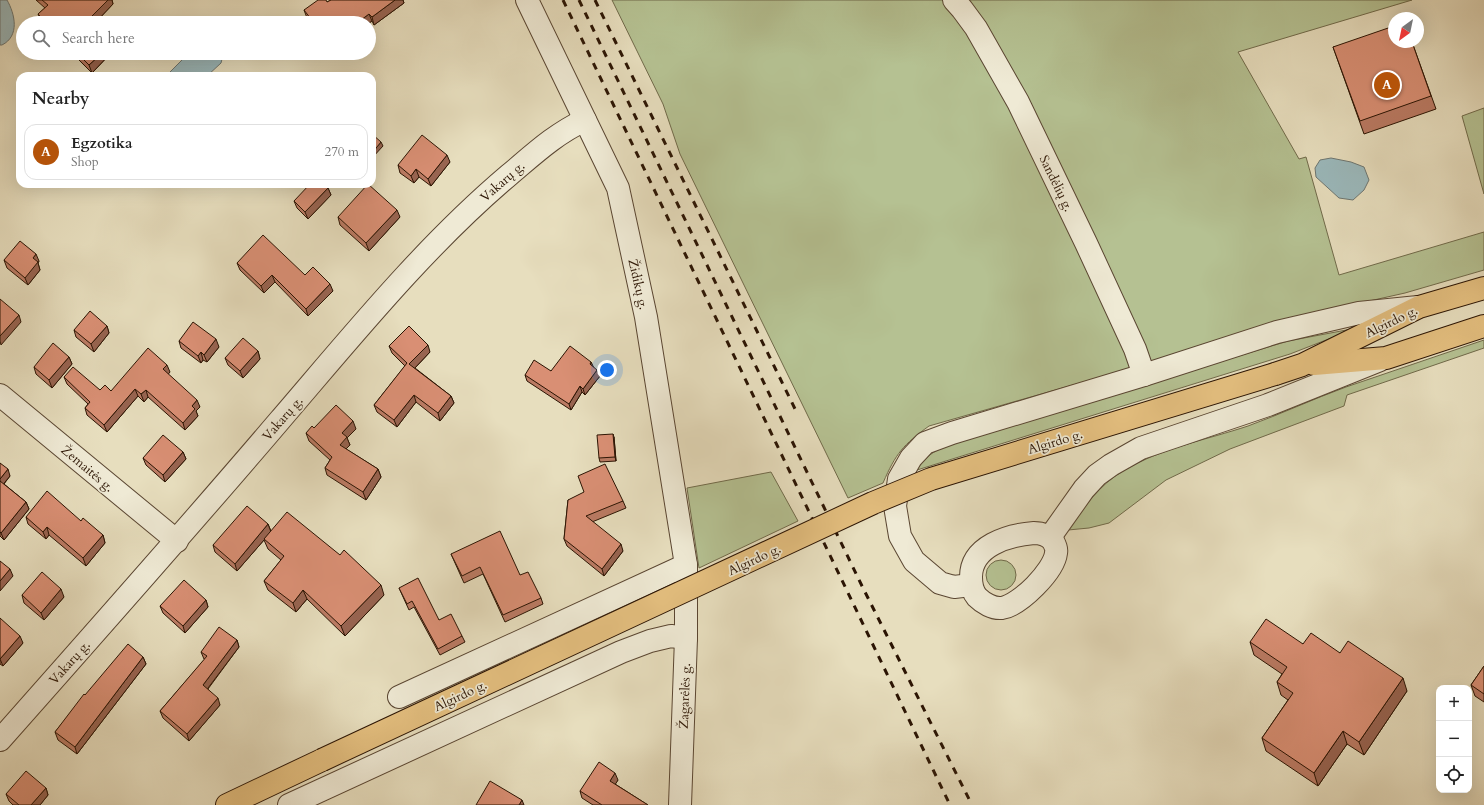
<!DOCTYPE html>
<html lang="en">
<head>
<meta charset="utf-8">
<style>
	:root { --surface:#fff; --page:#f6f6f6; --text:#222; --muted:#767676; --line:#e0e0e0; --accent:#b45309 }
	body { margin:0; font-family:Cardo,serif; background:var(--page); color:var(--text) }
	.controls { position:absolute; right:12px; bottom:12px; display:grid; overflow:hidden; border-radius:8px; box-shadow:0 4px 16px #0002 }
	.controls button { width:36px; height:36px; display:grid; place-items:center; padding:0; border:0; border-bottom:1px solid var(--line); background:var(--surface); color:var(--text); font:20px sans-serif }
	.compass { position:absolute; left:1388px; top:12px; width:36px; height:36px; border-radius:50%; background:var(--surface); box-shadow:0 4px 16px #0002; rotate:213deg }
	.you { position:absolute; left:607px; top:370px; width:14px; height:14px; margin:-10px; border:3px solid #fff; border-radius:50%; background:#1a73e8; box-shadow:0 0 0 6px #1a73e833 }
	.badge { display:grid; place-items:center; width:26px; height:26px; border-radius:50%; background:var(--accent); color:#fff; font-size:13px; font-weight:700 }
	.pin { position:absolute; translate:-50% -50%; border:2px solid #fff; box-shadow:0 1px 4px #0006 }
	.list { margin:0; padding:0; list-style:none }
	h2 { display:flex; justify-content:space-between; align-items:center; height:52px; margin:0; padding:0 16px; font-size:17px }
	h2 small { font-size:13px; font-weight:400; color:var(--muted) }
	.list li { display:grid; grid-template-columns:26px 1fr auto; gap:12px; align-items:center; box-sizing:border-box; height:56px; margin:0 8px 8px; padding:0 8px; border:1px solid var(--line); border-radius:12px }
	.list b { display:block; font-size:15px; white-space:nowrap }
	.list p { margin:0; font-size:13px; white-space:nowrap; color:var(--muted) }
	.list em { font-size:13px; font-style:normal; color:var(--muted) }
	.icon { flex:none; width:22px; height:22px; fill:none; stroke:currentColor; stroke-width:2; stroke-linecap:round; stroke-linejoin:round }
	.map { position:relative; flex:none; width:1484px; height:805px; overflow:hidden }
	.search { position:absolute; background:var(--surface); box-shadow:0 4px 16px #0002; left:16px; top:16px; width:360px; height:44px; display:flex; align-items:center; gap:10px; box-sizing:border-box; padding:0 14px; border-radius:22px; color:var(--muted); font-size:15px }
	.panel { position:absolute; background:var(--surface); box-shadow:0 4px 16px #0002; left:16px; top:72px; width:360px; height:116px; border-radius:12px }
	.map>svg:first-child { display:block }
	.green { fill:#b5c192; stroke:#706a4a }
	.water { fill:#9bb9bc; stroke:#6e7772 }
	.lines { fill:none; stroke-linecap:round; stroke-linejoin:round }
	.minor-casing { stroke:#5a4632; stroke-width:24 }
	.major-casing { stroke:#2b1403; stroke-width:24 }
	.minor { stroke:#efead5; stroke-width:22 }
	.major { stroke:#e4bf7f; stroke-width:22 }
	.rail { stroke:#2b1403; stroke-width:3; stroke-dasharray:7 7; stroke-linecap:butt }
	.major-bridge-casing { stroke:#2b1403; stroke-width:24; stroke-linecap:butt }
	.major-bridge { stroke:#e4bf7f; stroke-width:22 }
	.wall { fill:#bb7b64; stroke:#2b1403 }
	.shaded-wall { fill:#986451; stroke:#2b1403 }
	.building { fill:#d98f74; stroke:#2b1403 }
	.labels { text-anchor:middle; stroke-width:3.5; stroke-linejoin:round; paint-order:stroke }
	.street-label { font-size:13px; fill:#2b1403; stroke:#efead5 }
</style>
</head>
<body>
<div class="map">
<svg width="1484" height="805" viewBox="0 0 1484 805">
	<rect width="100%" height="100%" fill="#e7debe"/>
	<filter id="stains"><feTurbulence type="fractalNoise" baseFrequency=".005" numOctaves="4"/><feColorMatrix values="0 0 0 0 .2 0 0 0 0 .09 0 0 0 0 .02 0 0 0 .5 -.17"/></filter>
	<radialGradient id="worn" r=".72"><stop offset=".6" stop-color="#630" stop-opacity="0"/><stop offset="1" stop-color="#630" stop-opacity=".3"/></radialGradient>
	<!-- green -->
	<g class="green">
		<path d="M612,0H1412L1238,52L1299,159L1306,157L1339,275L1484,232V270L1405,293L1298,317L1108,375L929,426C903,445 896,453 883,483L848,498L680,154L663,104Z"/>
		<polygon points="1484,108 1484,194 1462,116"/>
		<path d="M1357,328L1290,354L917,470C928,451 942,448 962,440L1288,341Z"/>
		<path d="M1484,340V348L1347,395L1344,406L1230,449L1166,480L1109,523L1089,528L1068,530C1085,506 1098,486 1123,471C1161,448 1206,440 1248,426C1281,414 1313,399 1346,387C1392,371 1438,356 1484,340Z"/>
		<polygon points="771,472 798,521 699,568 687,488"/>
		<circle cx="1001" cy="575" r="15"/>
	</g>
	<!-- water -->
	<g class="water">
		<path d="M0,0H7C15,14 20,36 2,45H0Z"/>
		<polygon points="189,53 218,53 222,59 221,63 207,76 166,76"/>
		<polygon points="1331,158 1351,162 1364,167 1369,180 1364,190 1353,200 1339,198 1316,177 1315,168 1320,160"/>
	</g>
	<g class="lines">
		<defs>
			<g id="minor">
				<polyline points="527,0 618,188 646,317 686,565 686,638 680,805"/>
				<polyline points="954,0 962,9 976,28 1018,102 1086,243 1135,349 1144,375"/>
				<polyline points="0,395 177,541"/>
				<path d="M1034,533C1042,533 1048,535 1053,541C1055,545 1057,549 1056,553C1054,571 1020,605 1002,608C993,609 983,603 977,597C972,591 971,585 971,577C971,546 1008,535 1034,533Z"/>
				<polyline points="1050,537 1084,489 1097,475 1111,465 1141,448 1268,405 1380,360"/>
				<polyline points="971,585 954,587 940,583 914,561 900,536 895,506 899,479 911,458 925,443 952,433 1144,375 1277,332 1359,313 1418,307"/>
				<polyline points="399,697 686,565"/>
				<path d="M0,740C94,634 188,528 280,420C353,335 424,247 509,175C534,154 555,134 585,120"/>
				<polyline points="289,805 621,652 650,641 671,636 686,638"/>
			</g>
			<g id="major">
				<polyline points="1314,364 1386,358 1484,326"/>
				<polyline points="1275,374 1302,365 1419,307 1484,288"/>
				<polyline points="227,805 322,760"/>
			</g>
		</defs>
		<!-- minor casing -->
		<use href="#minor" class="minor-casing"/>
		<!-- major casing -->
		<use href="#major" class="major-casing"/>
		<!-- minor -->
		<use href="#minor" class="minor"/>
		<!-- major -->
		<use href="#major" class="major"/>
		<!-- rail -->
		<g class="rail">
			<polyline points="563,0 950,805"/>
			<polyline points="579,0 862,586 972,805"/>
			<polyline points="595,0 798,415"/>
		</g>
		<defs>
			<polyline id="major-bridge" points="322,760 873,503 931,479 1275,374"/>
		</defs>
		<!-- major-bridge casing -->
		<use href="#major-bridge" class="major-bridge-casing"/>
		<!-- major-bridge -->
		<use href="#major-bridge" class="major-bridge"/>
	</g>
	<!-- wall -->
	<g class="wall">
		<polygon points="36,0 112,0 113,4 95,23 42,23 41,21 38,14 45,8"/>
		<polygon points="331,0 403,0 404,3 374,25 372,21 369,23 311,23 307,18 304,10 327,2"/>
		<polygon points="1412,42 1436,109 1364,134 1333,47"/>
		<polygon points="72,53 111,53 92,73"/>
		<polygon points="450,162 431,186 419,177 414,183 400,173 398,165"/>
		<polygon points="328,188 331,195 308,219 297,208 294,201"/>
		<polygon points="338,217 400,217 369,251 340,225"/>
		<polygon points="4,260 39,261 38,263 40,270 28,285 7,268"/>
		<polygon points="237,263 305,275 333,291 308,316 275,282 264,293 240,270"/>
		<polygon points="107,326 109,333 94,352 76,337 74,330"/>
		<polygon points="179,341 219,347 207,362 203,360 201,363 181,348"/>
		<polygon points="389,346 430,352 415,368 451,396 454,403 440,421 416,402 397,427 377,412 374,405 405,366 392,353"/>
		<polygon points="258,351 260,359 243,378 228,365 225,358"/>
		<polygon points="69,357 72,364 52,388 36,374 34,367"/>
		<polygon points="591,362 593,367 600,376 585,395 582,392 571,410 527,381 525,375 551,371"/>
		<polygon points="170,372 168,374 200,407 196,411 198,416 185,430 148,397 144,402 138,396 107,432 87,415 85,408 88,404 67,384 64,377 100,390 111,391"/>
		<polygon points="314,428 356,429 347,438 350,445 346,449 378,469 381,477 366,500 327,475 325,468 330,460 309,441 306,433"/>
		<polygon points="614,437 616,461 600,462 599,458"/>
		<polygon points="183,452 186,459 165,482 146,465 143,458"/>
		<polygon points="0,463 10,476 4,484 26,502 29,509 4,540 0,536"/>
		<polygon points="568,500 623,501 626,508 592,522 623,551 604,576 567,546 564,539"/>
		<polygon points="26,517 81,521 103,535 105,543 86,566 49,535 46,539 28,524"/>
		<polygon points="268,524 271,531 384,595 345,636 307,599 296,612 268,590 264,581 281,560 268,549 264,540 237,571 215,552 213,545"/>
		<polygon points="451,554 520,575 541,598 543,604 505,622 483,574 464,583"/>
		<polygon points="399,588 439,620 462,636 465,642 440,655 414,607 409,610"/>
		<polygon points="22,595 64,597 44,620 24,603"/>
		<polygon points="206,600 208,607 185,633 163,613 160,606"/>
		<polygon points="0,619 23,643 3,666 0,664"/>
		<polygon points="237,640 239,647 208,689 220,705 189,741 163,718 160,711 205,659 204,659 201,652"/>
		<polygon points="1250,642 1303,644 1340,653 1407,691 1364,755 1347,744 1318,786 1266,751 1262,738 1288,700 1281,695 1277,682 1282,674 1254,655"/>
		<polygon points="143,657 146,664 77,754 58,740 55,732 85,695"/>
		<polygon points="1484,666 1484,702 1475,696 1471,685"/>
		<polygon points="618,780 615,784 648,805 593,805 582,798 580,791"/>
		<polygon points="46,788 48,795 40,805 13,805 9,801 6,794"/>
	</g>
	<!-- shaded-wall -->
	<g class="shaded-wall">
		<polygon points="108,0 112,0 113,4 95,23 85,23"/>
		<polygon points="395,0 403,0 404,3 374,25 372,17"/>
		<polygon points="369,14 372,21 369,23 357,23"/>
		<polygon points="102,53 111,53 92,73 89,65"/>
		<polygon points="381,142 383,146 372,158 372,153"/>
		<polygon points="447,155 450,162 431,186 428,179"/>
		<polygon points="416,169 419,177 414,183 411,176"/>
		<polygon points="328,188 331,195 308,219 305,212"/>
		<polygon points="397,210 400,217 369,251 366,243"/>
		<polygon points="36,254 39,261 38,263 40,270 28,285 25,278 33,258"/>
		<polygon points="272,275 275,282 264,293 261,286"/>
		<polygon points="330,284 333,291 308,316 306,309"/>
		<polygon points="19,315 21,322 1,345 0,341 0,336"/>
		<polygon points="107,326 109,333 94,352 91,344"/>
		<polygon points="216,339 219,347 207,362 204,355"/>
		<polygon points="428,345 430,352 412,371 409,364"/>
		<polygon points="258,351 260,359 243,378 240,371"/>
		<polygon points="201,352 203,360 201,363 198,356"/>
		<polygon points="69,357 72,364 52,388 49,380"/>
		<polygon points="591,362 594,368 590,364"/>
		<polygon points="167,365 170,372 166,377 163,369"/>
		<polygon points="597,370 600,376 585,395 583,389"/>
		<polygon points="580,386 582,392 571,410 569,404"/>
		<polygon points="135,389 138,396 107,432 104,425"/>
		<polygon points="146,390 148,397 144,402 141,394"/>
		<polygon points="414,395 416,402 397,427 394,420"/>
		<polygon points="451,396 454,403 440,421 438,413"/>
		<polygon points="197,400 200,407 196,411 198,416 185,430 183,423 192,406"/>
		<polygon points="353,421 356,429 347,438 350,445 343,452 340,445 342,433"/>
		<polygon points="613,434 614,437 616,461 615,457"/>
		<polygon points="183,452 186,459 165,482 163,475"/>
		<polygon points="8,469 10,476 1,487 0,484 0,479"/>
		<polygon points="378,469 381,477 366,500 363,492"/>
		<polygon points="26,502 29,509 4,540 1,533"/>
		<polygon points="268,524 271,532 237,571 235,564"/>
		<polygon points="47,527 49,535 46,539 43,532"/>
		<polygon points="103,535 105,543 86,566 83,558"/>
		<polygon points="621,544 623,551 604,576 602,569"/>
		<polygon points="10,569 13,576 0,591 0,581"/>
		<polygon points="381,585 384,595 345,636 341,626"/>
		<polygon points="61,589 64,597 44,620 41,613"/>
		<polygon points="303,590 307,599 296,612 293,603"/>
		<polygon points="206,600 208,607 185,633 183,626"/>
		<polygon points="20,636 23,643 3,666 0,659"/>
		<polygon points="237,640 239,647 205,692 203,685"/>
		<polygon points="143,657 146,664 77,754 75,747"/>
		<polygon points="1403,678 1407,691 1364,755 1359,742"/>
		<polygon points="218,698 220,705 189,741 187,734"/>
		<polygon points="1343,731 1347,744 1318,786 1314,773"/>
		<polygon points="615,773 618,780 613,788 610,781"/>
		<polygon points="46,788 48,795 40,805 31,805"/>
		<polygon points="522,800 524,805 519,805"/>
	</g>
	<!-- building -->
	<g class="building">
		<polygon points="42,0 108,0 85,23 47,23 38,14 48,5"/>
		<polygon points="318,0 326,0 327,2 331,0 395,0 372,17 369,14 357,23 314,23 304,10"/>
		<polygon points="1394,26 1394,42 1412,42 1431,96 1360,121 1333,47"/>
		<polygon points="77,53 102,53 89,65"/>
		<polygon points="372,134 381,142 372,153"/>
		<polygon points="422,135 447,155 428,179 416,169 411,176 398,165"/>
		<polygon points="310,184 324,184 328,188 305,212 294,201"/>
		<polygon points="368,184 397,210 366,243 338,217"/>
		<polygon points="263,235 305,275 313,267 330,284 306,309 272,275 261,286 237,263"/>
		<polygon points="20,241 36,254 33,258 38,262 25,278 4,260"/>
		<polygon points="0,299 19,315 0,336"/>
		<polygon points="90,311 107,326 91,344 74,330"/>
		<polygon points="193,322 216,339 204,355 201,352 198,356 179,341"/>
		<polygon points="409,326 428,345 409,364 451,396 438,413 414,395 394,420 374,405 407,363 389,346"/>
		<polygon points="243,338 258,351 240,371 225,358"/>
		<polygon points="53,343 69,357 49,380 34,367"/>
		<polygon points="570,346 591,362 590,364 597,370 583,389 580,386 569,404 525,375 534,360 551,371"/>
		<polygon points="148,348 167,365 163,369 197,400 192,406 195,409 183,423 146,390 141,394 135,389 104,425 85,408 90,402 64,377 73,367 100,390 105,385 111,391"/>
		<polygon points="336,405 353,421 342,433 347,437 340,445 378,469 363,492 325,468 332,457 306,433 312,426 314,428"/>
		<polygon points="613,434 615,457 599,458 597,435"/>
		<polygon points="163,435 183,452 163,475 143,458"/>
		<polygon points="0,463 8,469 0,479"/>
		<polygon points="605,464 623,501 586,516 621,544 602,569 564,539 568,500 584,492 578,476"/>
		<polygon points="0,481 26,502 1,533 0,532"/>
		<polygon points="47,491 81,521 83,518 103,535 83,558 47,527 43,532 26,517"/>
		<polygon points="247,506 268,524 235,564 213,545"/>
		<polygon points="287,512 340,555 344,550 381,585 341,626 303,590 293,603 264,581 284,556 264,539"/>
		<polygon points="500,531 520,575 528,572 541,598 503,615 480,567 462,576 451,554"/>
		<polygon points="0,561 10,569 0,581"/>
		<polygon points="42,572 61,589 41,613 22,595"/>
		<polygon points="418,578 439,620 451,614 462,636 438,649 412,601 407,604 399,588"/>
		<polygon points="184,580 206,600 183,626 160,606"/>
		<polygon points="0,618 20,636 0,659"/>
		<polygon points="1266,619 1303,644 1311,633 1340,653 1348,641 1403,678 1359,742 1343,731 1314,773 1262,738 1293,693 1277,682 1287,667 1250,642"/>
		<polygon points="219,627 237,640 203,685 218,698 187,734 160,711 207,656 201,652"/>
		<polygon points="128,644 143,657 75,747 55,732 84,694 85,695"/>
		<polygon points="1484,666 1484,694 1471,685"/>
		<polygon points="599,762 615,773 610,781 648,805 602,805 580,791"/>
		<polygon points="26,771 46,788 31,805 19,805 6,794"/>
		<polygon points="490,781 522,800 519,805 476,805"/>
	</g>
	<g class="labels">
		<!-- street labels -->
		<g class="street-label">
			<text transform="translate(502 181) rotate(-41)" y="5">Vakarų g.</text>
			<text transform="translate(1057 183) rotate(64)" y="5">Sandėlių g.</text>
			<text transform="translate(639 284) rotate(77)" y="5">Židikų g.</text>
			<text transform="translate(1391 321) rotate(-26)" y="5">Algirdo g.</text>
			<text transform="translate(282 418) rotate(-49)" y="5">Vakarų g.</text>
			<text transform="translate(1055 441) rotate(-17)" y="5">Algirdo g.</text>
			<text transform="translate(88 468) rotate(40)" y="5">Žemaitės g.</text>
			<text transform="translate(754 559) rotate(-25)" y="5">Algirdo g.</text>
			<text transform="translate(69 662) rotate(-48)" y="5">Vakarų g.</text>
			<text transform="translate(460 695) rotate(-25)" y="5">Algirdo g.</text>
			<text transform="translate(684 696) rotate(-88)" y="5">Žagarėlės g.</text>
		</g>
	</g>
	<rect width="100%" height="100%" filter="url(#stains)"/>
	<rect width="100%" height="100%" fill="url(#worn)"/>
</svg>
<div class="controls">
<button>+</button>
<button>−</button>
<button><svg class="icon" aria-label="locate" viewBox="0 0 24 24"><circle cx="12" cy="12" r="6"/><path d="M12 2v4M12 18v4M2 12h4M18 12h4"/></svg></button>
</div>
<svg class="compass" viewBox="-18 -18 36 36"><path d="M0-13l5 13h-10z" fill="#e53935"/><path d="M0 13l5-13h-10z" fill="#767676"/></svg>
<div class="you"></div>
<div class="pin badge" style="left:1387px;top:85px">A</div>
<div class="search"><svg class="icon" aria-label="search" viewBox="0 0 24 24"><circle cx="10" cy="10" r="6"/><path d="M15 15l6 6"/></svg>Search here</div>
<section class="panel">
<h2>Nearby<small></small></h2>
<ul class="list">
<li><span class="badge">A</span><div><b>Egzotika</b><p>Shop</p></div><em>270 m</em></li>
</ul>
</section>
</div>
</body>
</html>
